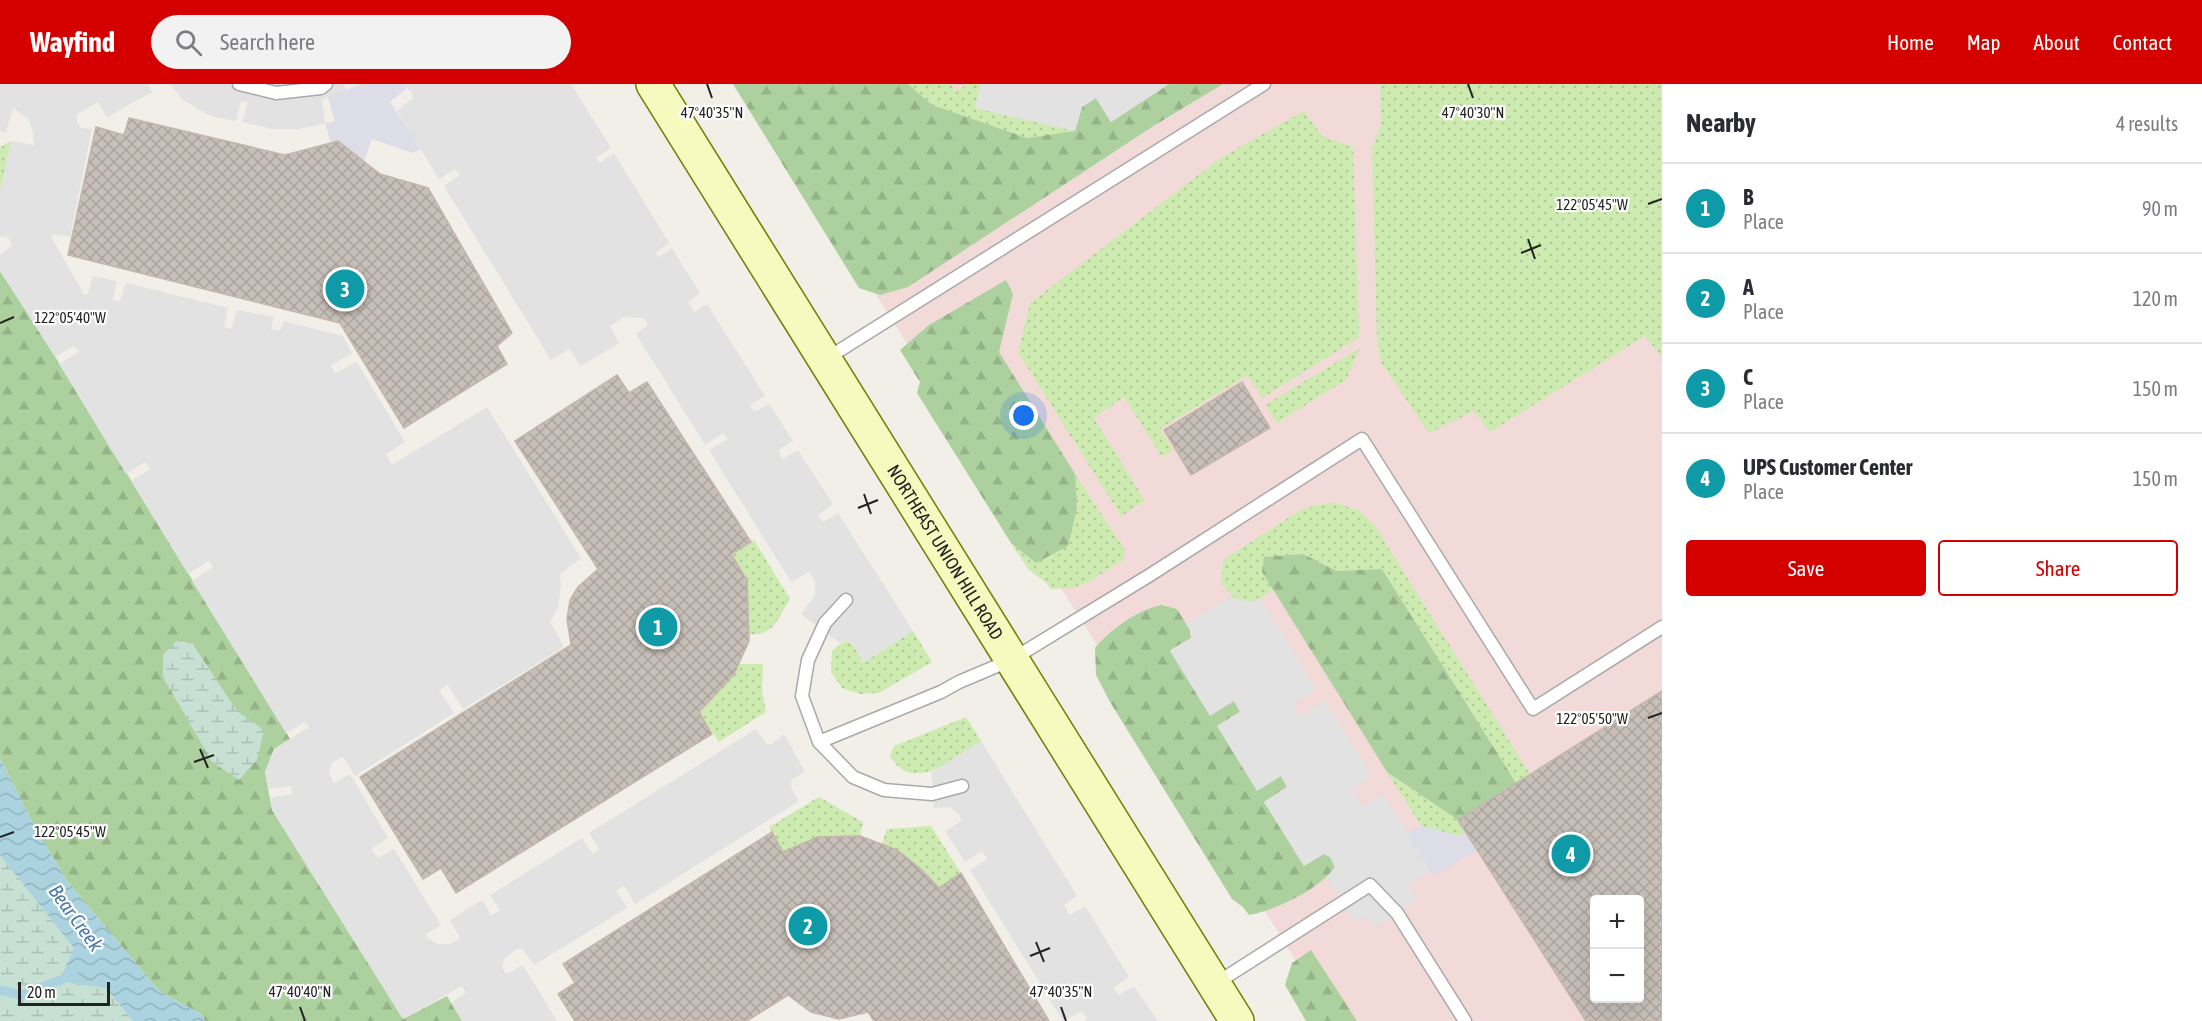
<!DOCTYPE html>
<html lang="en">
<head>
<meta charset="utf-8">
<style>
	:root { --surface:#fff; --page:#f2f2f3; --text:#2b2b33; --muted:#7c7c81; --line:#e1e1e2; --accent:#d40000 }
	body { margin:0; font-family:"Asap Condensed",sans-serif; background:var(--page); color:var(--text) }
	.controls { position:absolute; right:18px; bottom:18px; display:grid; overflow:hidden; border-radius:6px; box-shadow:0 6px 24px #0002 }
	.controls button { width:54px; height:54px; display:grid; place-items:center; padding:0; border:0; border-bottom:2px solid var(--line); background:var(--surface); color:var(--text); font:30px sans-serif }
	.scale { position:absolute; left:18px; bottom:15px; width:92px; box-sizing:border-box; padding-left:6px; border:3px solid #222; border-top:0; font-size:16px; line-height:21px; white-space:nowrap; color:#222; -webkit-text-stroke:4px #fff; paint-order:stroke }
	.you { position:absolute; left:1024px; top:332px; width:21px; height:21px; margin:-15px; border:4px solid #fff; border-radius:50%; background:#1a73e8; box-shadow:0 0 0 9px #1a73e833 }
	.badge { display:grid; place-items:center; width:39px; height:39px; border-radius:50%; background:var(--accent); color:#fff; font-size:20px; font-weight:700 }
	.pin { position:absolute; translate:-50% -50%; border:3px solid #fff; box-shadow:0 2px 6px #0006 }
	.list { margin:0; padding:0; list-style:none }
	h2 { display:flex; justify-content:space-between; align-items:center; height:78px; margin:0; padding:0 24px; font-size:26px }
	h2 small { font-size:20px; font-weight:400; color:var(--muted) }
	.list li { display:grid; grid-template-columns:39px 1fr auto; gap:18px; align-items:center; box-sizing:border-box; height:90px; padding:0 24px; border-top:2px solid var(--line) }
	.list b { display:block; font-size:22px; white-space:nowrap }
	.list p { margin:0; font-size:20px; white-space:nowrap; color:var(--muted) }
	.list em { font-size:20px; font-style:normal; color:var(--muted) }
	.actions { display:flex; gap:12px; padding:18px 24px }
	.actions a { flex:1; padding:14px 0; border:2px solid var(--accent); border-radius:6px; text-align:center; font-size:21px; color:var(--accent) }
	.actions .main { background:var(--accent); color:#fff }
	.icon { flex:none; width:33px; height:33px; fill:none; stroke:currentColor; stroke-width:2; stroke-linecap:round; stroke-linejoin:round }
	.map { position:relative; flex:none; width:1662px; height:937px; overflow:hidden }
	header { display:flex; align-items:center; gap:36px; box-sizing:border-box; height:84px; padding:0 30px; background:var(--accent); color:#fff }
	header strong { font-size:28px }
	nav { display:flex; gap:33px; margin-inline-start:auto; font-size:21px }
	.search { width:420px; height:54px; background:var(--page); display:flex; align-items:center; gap:15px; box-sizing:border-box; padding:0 21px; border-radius:33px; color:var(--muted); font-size:22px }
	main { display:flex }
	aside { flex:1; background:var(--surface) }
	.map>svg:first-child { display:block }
	.commercial { fill:#f2dad9; fill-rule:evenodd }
	.grass { fill:url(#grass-dots) }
	.forest { fill:url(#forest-firs) }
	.wetland { fill:url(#wetland-marsh) }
	.parking { fill:#e2e2e2 }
	.plaza { fill:#dddde8 }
	.water { fill:url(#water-waves) }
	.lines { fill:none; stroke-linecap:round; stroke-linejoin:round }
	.stream { stroke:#aad3df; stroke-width:9 }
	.building { fill:url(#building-cross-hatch); stroke:#c4b6ab; stroke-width:1.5; fill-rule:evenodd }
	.service-casing { stroke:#a9a9a9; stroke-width:15 }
	.secondary-casing { stroke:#707d05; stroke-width:36 }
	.service { stroke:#fff; stroke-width:12 }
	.secondary { stroke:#f7fabf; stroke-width:33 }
	.ticks { fill:none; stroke:#222; stroke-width:2 }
	.labels { text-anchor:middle; stroke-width:4.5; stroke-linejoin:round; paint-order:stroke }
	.street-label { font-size:18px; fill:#222; stroke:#fff }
	.water-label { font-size:20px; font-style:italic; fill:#4a7aab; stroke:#fff }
	.ticks-label { font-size:15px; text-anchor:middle; fill:#222; stroke:#fff; stroke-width:4.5; stroke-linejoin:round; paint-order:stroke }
</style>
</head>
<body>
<header>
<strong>Wayfind</strong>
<div class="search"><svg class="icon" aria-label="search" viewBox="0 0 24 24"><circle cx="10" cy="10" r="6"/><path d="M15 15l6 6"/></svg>Search here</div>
<nav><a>Home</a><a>Map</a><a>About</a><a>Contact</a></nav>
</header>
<main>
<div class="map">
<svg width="1662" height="937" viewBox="0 0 1662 937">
	<defs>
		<pattern id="grass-dots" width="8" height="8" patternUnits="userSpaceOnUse" patternTransform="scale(1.5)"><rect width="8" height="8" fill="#cdebb0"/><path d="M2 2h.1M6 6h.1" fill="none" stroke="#b0c997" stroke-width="1.8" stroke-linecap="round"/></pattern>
		<pattern id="forest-firs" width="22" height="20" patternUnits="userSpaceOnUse" patternTransform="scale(1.5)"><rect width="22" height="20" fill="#add19e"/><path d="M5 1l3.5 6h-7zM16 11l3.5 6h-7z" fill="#95b388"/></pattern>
		<pattern id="wetland-marsh" width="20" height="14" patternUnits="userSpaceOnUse" patternTransform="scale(1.5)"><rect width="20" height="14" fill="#c6e0d4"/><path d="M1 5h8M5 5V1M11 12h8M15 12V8" fill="none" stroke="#aac0b6"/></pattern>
		<pattern id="water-waves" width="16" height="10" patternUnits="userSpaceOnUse" patternTransform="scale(1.5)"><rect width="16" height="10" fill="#aad3df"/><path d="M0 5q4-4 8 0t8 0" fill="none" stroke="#92b5bf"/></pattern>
		<pattern id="building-cross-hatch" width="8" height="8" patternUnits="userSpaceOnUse" patternTransform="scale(1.5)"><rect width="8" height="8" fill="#c7bfb8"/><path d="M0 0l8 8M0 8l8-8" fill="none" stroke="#aba49e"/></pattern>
	</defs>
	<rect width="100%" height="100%" fill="#f2efe9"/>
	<!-- commercial -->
	<path class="commercial" d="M743,0H1662V937H1334ZM1594,816H1640V914H1594Z"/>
	<!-- grass -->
	<g class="grass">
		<polygon points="908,0 951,0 956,7 968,0 981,0 975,24 1075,47 1027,54 931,21"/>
		<polygon points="1380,0 1662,0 1662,273 1645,252 1490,348 1474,327 1429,349 1382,280 1377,257 1372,64 1381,40"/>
		<polygon points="1304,27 1322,52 1353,63 1359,253 1262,314 1248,291 1160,345 1173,366 1162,373 1124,313 1094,334 1145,417 1121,432 1018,268 1030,219 1222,73"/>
		<polygon points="11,57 0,107 0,63"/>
		<polygon points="1360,264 1346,296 1277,339 1265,321"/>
		<polygon points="1075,390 1125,466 1123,476 1088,498 1073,504 1051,505 1045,498 1028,485 1011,459 1036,479 1077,424"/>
		<polygon points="1332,418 1358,426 1375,442 1530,690 1516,699 1382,485 1337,487 1303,470 1264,473 1262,488 1274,505 1254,518 1235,515 1221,499 1223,476 1302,425"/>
		<path d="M754,456L790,515C778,533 774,553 749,550L747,496L731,470Z"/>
		<path d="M913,547L932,578L879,609L860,610L842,604L831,588L832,567C851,548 853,562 864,578Z"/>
		<polygon points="739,580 763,580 762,606 766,628 719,658 699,628 734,590"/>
		<path d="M966,633L981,657C961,670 923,703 899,683C896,681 893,676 890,672L894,662Z"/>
		<polygon points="1387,688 1458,736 1466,748 1459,752 1421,742"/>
		<polygon points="819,713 863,738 860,752 818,753 783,768 769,743"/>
		<path d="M931,742L961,789L939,804C922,786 905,769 882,760L887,745Z"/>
	</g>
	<!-- forest -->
	<g class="forest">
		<polygon points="733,0 908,0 932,21 1027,54 1075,47 1082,23 1096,14 1111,38 1169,0 1223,0 1155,41 908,203 880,211 859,204"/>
		<polygon points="0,187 37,243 290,655 274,665 265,688 272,726 403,935 447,912 462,937 205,937 201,930 160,908 68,798 35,744 0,674"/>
		<polygon points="1006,196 1013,210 999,268 1075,390 1077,424 1068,462 1036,479 1011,459 917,309 920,298 900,266 929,241"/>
		<polygon points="1303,470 1337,487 1382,485 1516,699 1458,736 1387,688 1262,488 1264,473"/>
		<path d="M1161,521L1177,525L1190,546L1191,554L1170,566L1210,631L1234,617L1241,627L1217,642L1281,692L1287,703L1264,718L1304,782L1324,770L1330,773L1335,783C1318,806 1276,826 1249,831L1243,823L1232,815L1110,618L1096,591L1095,564C1111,545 1136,527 1161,521Z"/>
		<polygon points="1311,866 1357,937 1306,937 1285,901 1292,879"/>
	</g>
	<!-- wetland -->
	<g class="wetland">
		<polygon points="176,557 192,559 237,627 264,646 257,676 239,696 212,678 163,593 163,571"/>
		<polygon points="0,771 133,937 0,937"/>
	</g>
	<!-- parking -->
	<g class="parking">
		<polygon points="0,0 148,0 152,8 107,33 98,18 77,30 77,38 81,44 92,45 70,153 53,150 52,155 84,210 88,210 93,192 117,197 113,216 120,217 126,199 228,224 224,243 231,245 237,226 274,233 271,245 280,247 284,237 343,252 352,269 331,281 335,289 357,278 405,358 386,370 392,381 487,323 581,474 560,490 561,502 558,523 550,538 564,563 463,625 448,601 439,606 454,629 355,692 343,673 333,678 329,687 333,699 350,690 388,754 372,764 373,768 378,774 394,765 441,841 426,850 427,854 438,860 450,860 460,854 450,836 482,816 491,831 495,829 500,826 490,811 582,754 593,770 599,765 589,749 756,645 766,660 772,660 784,650 805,688 791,696 791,703 799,717 635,820 624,802 616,806 627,824 534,881 522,864 515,866 504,875 502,883 506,890 523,881 557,937 462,937 451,919 466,909 462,902 403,935 272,726 270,714 292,710 291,702 268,705 265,688 274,665 309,643 305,638 286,649 192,497 213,483 209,477 188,490 131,397 150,385 145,378 126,390 59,280 79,268 74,262 55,273 0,187 0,170 12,162 9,154 0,152 0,107 11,57 34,61 33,48 28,35 13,24 6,48 0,47"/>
		<polygon points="170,0 343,0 347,6 322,16 325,39 300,45 272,45 242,38 248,18 241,17 236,37 210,32 182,15"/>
		<polygon points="402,0 571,0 611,64 596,74 600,79 614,69 669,159 655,169 659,173 672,164 700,209 688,218 694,228 707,220 765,312 750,321 754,328 769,320 793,357 778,366 783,375 798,366 833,420 818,431 823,438 838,429 913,547 863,579 853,560 847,557 840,559 801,530 815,511 815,497 809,488 791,498 709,366 727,355 723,349 705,361 636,250 648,241 644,234 624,233 610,242 619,259 581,282 569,265 551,276 444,102 460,91 455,85 439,95 397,27 413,14 412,8"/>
		<polygon points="981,0 1169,0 1111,38 1096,14 1082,23 1075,47 975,24"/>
		<polygon points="1231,512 1235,515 1254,518 1260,514 1316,605 1293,620 1300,632 1325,617 1372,692 1352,705 1362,723 1383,710 1431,787 1408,801 1417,816 1375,843 1365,833 1354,837 1327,794 1335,783 1330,773 1324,770 1304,782 1264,718 1287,703 1281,692 1257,707 1217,642 1240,628 1234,617 1210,632 1170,567 1191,554 1190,546 1186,540"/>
		<polygon points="981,657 1077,812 1064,821 1070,831 1085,822 1129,893 1113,904 1119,911 1134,902 1158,937 1085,937 1087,935 1082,927 1063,937 970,786 987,775 982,767 965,778 945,747 961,737 959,730 949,723 934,724 931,688"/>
	</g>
	<!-- plaza -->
	<g class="plaza">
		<polygon points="361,0 402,0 407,4 390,18 421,65 413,69 372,55 364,78 331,59 325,39 335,37 328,13"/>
		<polygon points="1421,742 1459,752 1466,748 1477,766 1434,792 1407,750"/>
	</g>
	<!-- water -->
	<polygon class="water" points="0,674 35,744 68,798 160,908 201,930 205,937 133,937 106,904 65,898 63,889 74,864 0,771"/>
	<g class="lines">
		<!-- stream -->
		<polyline class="stream" points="0,906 21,911 74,891"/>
	</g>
	<!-- building -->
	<g class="building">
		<polygon points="129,34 285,71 338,57 380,90 428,104 512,249 497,262 507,280 404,344 340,239 68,171 96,43 124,51"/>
		<polygon points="617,291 629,309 647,298 751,458 731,470 747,496 749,557 734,590 699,628 712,650 456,809 441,784 423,795 360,693 571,561 567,535 570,516 578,503 598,485 515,357"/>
		<polygon points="1242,298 1270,344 1191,391 1164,346"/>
		<path d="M1662,607V937H1586L1458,736ZM1594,816H1640V915H1594Z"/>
		<polygon points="772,748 783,768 818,753 860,752 897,766 922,786 939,804 961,789 1049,937 874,937 868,928 839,935 811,928 788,911 747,937 575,937 558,910 575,899 563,880"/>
	</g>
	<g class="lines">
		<defs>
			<g id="service">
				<polyline points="239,0 276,9 321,4 326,0"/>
				<polyline points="826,275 1264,0"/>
				<polyline points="846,516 825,539 808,576 802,612 819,658 853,693 884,706 932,710 962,702"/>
				<polyline points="819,658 941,608 959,598 1011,576 1150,491 1362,355 1533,625 1662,543"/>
				<polyline points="1215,900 1370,801 1397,829 1465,937"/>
			</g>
			<g id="secondary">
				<path id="s1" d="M653,0L1237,937"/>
			</g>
		</defs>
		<!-- service casing -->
		<use href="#service" class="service-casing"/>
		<!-- secondary casing -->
		<use href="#secondary" class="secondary-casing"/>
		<!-- service -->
		<use href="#service" class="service"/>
		<!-- secondary -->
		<use href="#secondary" class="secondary"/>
	</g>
	<!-- ticks -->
	<path class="ticks" d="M707,0L712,14M1468,0L1473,14M1648,120L1662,115M1528,155L1535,175M1521,169L1541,161M0,239L14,233M864,410L871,430M858,424L878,416M1648,634L1662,629M200,665L208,684M194,678L214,671M0,753L14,748M1036,858L1044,878M1030,872L1050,864M300,923L305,937M1061,923L1066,937"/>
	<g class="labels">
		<!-- street labels -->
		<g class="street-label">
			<text dy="6" stroke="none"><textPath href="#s1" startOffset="552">NORTHEAST UNION HILL ROAD</textPath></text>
		</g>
		<!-- water labels -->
		<g class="water-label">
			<text transform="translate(76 834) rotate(54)" y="7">Bear Creek</text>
		</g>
	</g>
	<g class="ticks-label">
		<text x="712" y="34">47°40'35"N</text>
		<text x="1473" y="34">47°40'30"N</text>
		<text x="1592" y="126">122°05'45"W</text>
		<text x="70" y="239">122°05'40"W</text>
		<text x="1592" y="640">122°05'50"W</text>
		<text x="70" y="753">122°05'45"W</text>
		<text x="300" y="913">47°40'40"N</text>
		<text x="1061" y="913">47°40'35"N</text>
	</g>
</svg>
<div class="controls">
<button>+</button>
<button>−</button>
</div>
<div class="scale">20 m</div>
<div class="you"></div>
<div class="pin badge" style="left:658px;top:543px;background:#0f9aa8">1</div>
<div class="pin badge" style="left:808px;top:842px;background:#0f9aa8">2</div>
<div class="pin badge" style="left:345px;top:205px;background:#0f9aa8">3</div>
<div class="pin badge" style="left:1571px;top:770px;background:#0f9aa8">4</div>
</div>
<aside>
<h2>Nearby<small>4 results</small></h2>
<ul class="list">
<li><span class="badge" style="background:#0f9aa8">1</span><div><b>B</b><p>Place</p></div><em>90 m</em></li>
<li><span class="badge" style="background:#0f9aa8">2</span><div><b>A</b><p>Place</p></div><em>120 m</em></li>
<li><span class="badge" style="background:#0f9aa8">3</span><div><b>C</b><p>Place</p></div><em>150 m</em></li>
<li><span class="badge" style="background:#0f9aa8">4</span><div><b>UPS Customer Center</b><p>Place</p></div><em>150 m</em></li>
</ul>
<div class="actions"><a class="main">Save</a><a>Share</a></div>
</aside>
</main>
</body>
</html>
